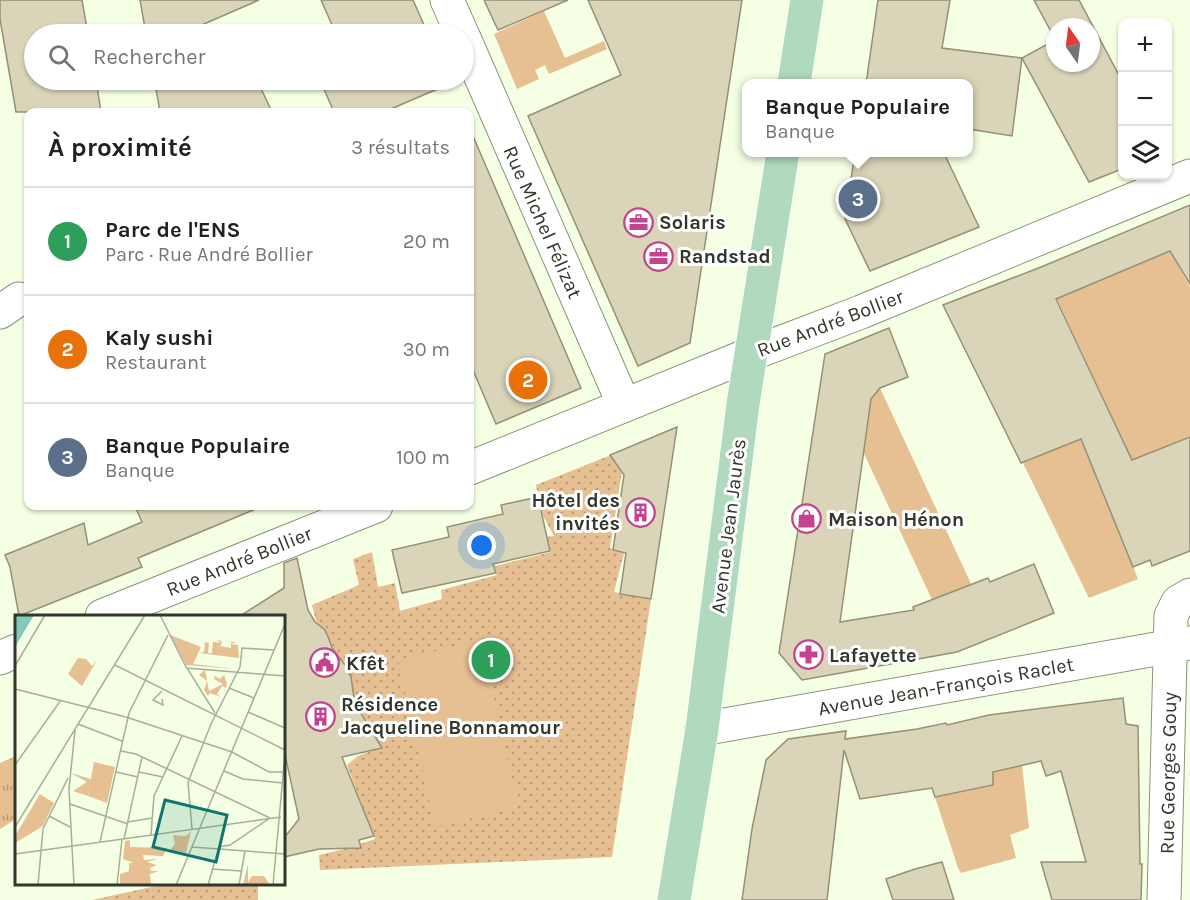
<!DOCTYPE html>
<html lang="fr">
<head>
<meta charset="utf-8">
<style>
	:root { --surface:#fff; --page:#f2f2f2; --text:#202124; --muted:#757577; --line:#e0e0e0; --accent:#c3438f }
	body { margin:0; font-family:Karla,sans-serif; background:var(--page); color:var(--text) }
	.controls { position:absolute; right:18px; top:18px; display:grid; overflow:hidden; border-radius:12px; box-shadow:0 2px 4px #0004 }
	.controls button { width:54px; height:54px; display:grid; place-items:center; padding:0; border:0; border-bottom:2px solid var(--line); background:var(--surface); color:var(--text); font:30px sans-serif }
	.compass { position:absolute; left:1046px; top:18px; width:54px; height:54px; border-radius:50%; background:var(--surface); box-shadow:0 2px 4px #0004; rotate:346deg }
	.you { position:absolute; left:482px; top:546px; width:21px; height:21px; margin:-15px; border:4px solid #fff; border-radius:50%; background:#1a73e8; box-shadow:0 0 0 9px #1a73e833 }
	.badge { display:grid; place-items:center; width:39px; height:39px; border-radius:50%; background:var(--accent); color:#fff; font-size:20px; font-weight:700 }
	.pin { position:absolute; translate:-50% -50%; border:3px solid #fff; box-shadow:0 2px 6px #0006 }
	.popup { position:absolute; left:742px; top:79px; width:231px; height:78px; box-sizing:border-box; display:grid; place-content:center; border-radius:12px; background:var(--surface); filter:drop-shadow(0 2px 4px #0005); font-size:20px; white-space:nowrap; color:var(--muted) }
	.popup b { font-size:22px; color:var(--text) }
	.popup::after { content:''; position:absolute; left:50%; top:100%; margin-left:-12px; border:12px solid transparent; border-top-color:var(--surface) }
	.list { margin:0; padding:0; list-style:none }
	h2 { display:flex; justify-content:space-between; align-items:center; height:78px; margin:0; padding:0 24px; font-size:26px }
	h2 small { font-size:20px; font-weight:400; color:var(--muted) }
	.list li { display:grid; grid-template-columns:39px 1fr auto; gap:18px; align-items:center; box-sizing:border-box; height:108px; padding:0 24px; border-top:2px solid var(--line) }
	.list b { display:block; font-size:22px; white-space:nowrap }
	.list p { margin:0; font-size:20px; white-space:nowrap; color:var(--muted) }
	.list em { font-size:20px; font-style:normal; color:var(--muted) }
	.icon { flex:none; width:33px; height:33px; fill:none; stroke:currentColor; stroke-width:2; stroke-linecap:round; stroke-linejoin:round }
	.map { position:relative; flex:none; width:1190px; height:900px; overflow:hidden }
	.search { position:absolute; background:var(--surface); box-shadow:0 2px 4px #0004; left:24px; top:24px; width:450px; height:66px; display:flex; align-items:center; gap:15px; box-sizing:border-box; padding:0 21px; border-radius:33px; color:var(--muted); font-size:22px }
	.panel { position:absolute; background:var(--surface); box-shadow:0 2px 4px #0004; left:24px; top:108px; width:450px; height:402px; border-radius:12px }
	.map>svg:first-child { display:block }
	.grass { fill:url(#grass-tufts) }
	.park { fill:url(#park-dots) }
	.garden { fill:#e6bf92 }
	.building { fill:#dad4b9; stroke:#959076; stroke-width:1.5 }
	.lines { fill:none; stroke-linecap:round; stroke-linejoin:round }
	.minor-casing { stroke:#8a947b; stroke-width:35 }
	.major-casing { stroke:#fff; stroke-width:35 }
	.minor { stroke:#fff; stroke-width:33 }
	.major { stroke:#b0d9bd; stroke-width:33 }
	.labels { text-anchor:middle; stroke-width:6; stroke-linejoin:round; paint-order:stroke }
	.street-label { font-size:20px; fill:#32372c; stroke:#fff }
	.poi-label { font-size:20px; font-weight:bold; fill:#32372c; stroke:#fff; text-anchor:start }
	.inset-road { fill:none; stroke:#a6af9a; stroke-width:1.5 }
	.view { fill:#0f766e; fill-opacity:0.15; stroke:#0f766e; stroke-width:3 }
	.inset-edge { fill:none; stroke:#32372c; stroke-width:3 }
</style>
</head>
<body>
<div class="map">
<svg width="1190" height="900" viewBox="0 0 1190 900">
	<defs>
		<pattern id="grass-tufts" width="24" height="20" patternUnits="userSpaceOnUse" patternTransform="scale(1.5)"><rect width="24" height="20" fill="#e6bf92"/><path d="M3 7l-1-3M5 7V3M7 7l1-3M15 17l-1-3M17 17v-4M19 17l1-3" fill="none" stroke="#bb9c77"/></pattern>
		<pattern id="park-dots" width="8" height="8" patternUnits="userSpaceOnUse" patternTransform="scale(1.5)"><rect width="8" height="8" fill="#e6bf92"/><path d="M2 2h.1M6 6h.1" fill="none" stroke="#bb9c77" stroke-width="1.8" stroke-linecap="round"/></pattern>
	</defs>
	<rect width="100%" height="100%" fill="#f4ffe4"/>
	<!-- grass -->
	<polygon class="grass" points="16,756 16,819 0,829 0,763"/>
	<!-- park -->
	<g class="park">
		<polygon points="616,453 623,465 610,548 624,553 614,592 651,599 612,857 320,870 319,855 345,849 375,839 347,765 358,756 381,747 352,695 348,671 331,648 327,633 317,625 312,605 359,585 353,559 372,552 378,587 395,583 400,611 442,599 441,590 497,575 495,566 551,552 547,537 554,536 541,512 536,485"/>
		<polygon points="165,884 258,884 258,900 92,900"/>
	</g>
	<!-- garden -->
	<g class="garden">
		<polygon points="544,11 565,58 604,41 607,49 549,74 545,65 535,70 539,79 517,89 494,34"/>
		<polygon points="1170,251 1190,287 1190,437 1096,475 1138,579 1089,598 1023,463 1116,425 1057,299"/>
		<polygon points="880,388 973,588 934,604 861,447 864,447 871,399"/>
		<polygon points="481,640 518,807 435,827 398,660"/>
		<polygon points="1022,765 1029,828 1010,835 1016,858 961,873 958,868 935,797 987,786 993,781 993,772"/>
	</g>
	<!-- building -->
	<g class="building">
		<polygon points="0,0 82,0 88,34 34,34 34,80 96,80 101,112 16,112 0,19"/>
		<polygon points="140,0 259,0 181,34 146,34"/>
		<polygon points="321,0 413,0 428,34 336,34"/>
		<polygon points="484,0 568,0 498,30"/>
		<polygon points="588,0 742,0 690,343 638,366 528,116 621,75"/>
		<polygon points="878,0 950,0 942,48 1022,58 1012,136 969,129 969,84 866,84"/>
		<polygon points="1034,0 1079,0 1122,81 1122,169 1089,182 1022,58 1055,40 1055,63 1091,63 1091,27 1055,27 1055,39"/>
		<polygon points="176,80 257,80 272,112 160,112 156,89"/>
		<polygon points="320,80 448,80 449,84 384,112 334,112"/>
		<polygon points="470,129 581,388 496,424 470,363"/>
		<polygon points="855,153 944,153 979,227 870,271 845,219"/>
		<polygon points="1190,205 1190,284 1170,251 1056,299 1132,460 1190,437 1190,551 1152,566 1150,560 1133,567 1081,439 1021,463 943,305 1041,267"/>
		<polygon points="889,328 908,377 880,388 871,399 840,622 914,610 913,607 988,578 990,582 1034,564 1054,613 957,652 802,680 779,653 825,354"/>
		<polygon points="677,427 651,599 620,594 626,553 613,550 624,475 610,455"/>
		<polygon points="538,497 550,551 493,564 496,573 402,593 392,550 449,537 447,527 503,514 501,505"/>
		<polygon points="135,506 263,506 138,558 142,567 19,616 10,567 5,555 84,523 88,545 142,522"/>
		<polygon points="297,558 308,610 315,622 325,630 329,639 332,648 345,665 351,677 354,698 361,709 359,710 382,748 342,757 374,836 359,840 361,848 319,849 284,857 284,838 299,819 284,750 284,616 240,616 284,588 284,563"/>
		<polygon points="1123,698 1126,724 1138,726 1140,864 1142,864 1141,900 1052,900 1041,862 1086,862 1061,771 1046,776 1041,761 993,772 993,785 935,797 932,788 860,799 844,750 827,900 742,900 752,829 766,760 788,739 846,731 845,739 917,729 946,723 947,725 989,715"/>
		<polygon points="942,862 954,900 893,900 886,879 915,869"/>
	</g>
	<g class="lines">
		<defs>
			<g id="minor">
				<polyline points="447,0 462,34"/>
				<polyline points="464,38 624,405"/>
				<polyline points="0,312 19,299"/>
				<polyline points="470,468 751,354 861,312 1190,176"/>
				<polyline points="102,616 376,506"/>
				<polyline points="0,658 16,651"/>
				<polyline points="702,729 1190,643"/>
				<polyline points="1164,900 1171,616 1178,602 1190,595"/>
			</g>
			<g id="major">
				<polyline points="794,83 807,0"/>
				<polyline points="674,900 702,729 743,404 783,152"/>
			</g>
		</defs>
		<!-- minor casing -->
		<use href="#minor" class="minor-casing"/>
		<!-- major casing -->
		<use href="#major" class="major-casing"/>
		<!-- minor -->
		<use href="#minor" class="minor"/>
		<!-- major -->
		<use href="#major" class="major"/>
	</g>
	<!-- icons -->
	<defs>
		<symbol id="office-ring" viewBox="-11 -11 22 22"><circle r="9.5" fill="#fff" stroke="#c3438f" stroke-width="1.5"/><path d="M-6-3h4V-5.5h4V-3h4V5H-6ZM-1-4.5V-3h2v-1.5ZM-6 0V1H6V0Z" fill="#c3438f"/></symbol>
		<symbol id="building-ring" viewBox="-11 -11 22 22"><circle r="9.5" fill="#fff" stroke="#c3438f" stroke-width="1.5"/><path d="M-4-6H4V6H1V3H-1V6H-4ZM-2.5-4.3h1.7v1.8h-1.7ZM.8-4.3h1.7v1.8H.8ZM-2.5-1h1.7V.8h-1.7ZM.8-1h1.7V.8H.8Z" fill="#c3438f"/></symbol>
		<symbol id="shop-ring" viewBox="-11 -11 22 22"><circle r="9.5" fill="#fff" stroke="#c3438f" stroke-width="1.5"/><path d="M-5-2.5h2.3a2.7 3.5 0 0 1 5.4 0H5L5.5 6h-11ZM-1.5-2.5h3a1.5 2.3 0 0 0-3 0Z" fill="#c3438f"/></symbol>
		<symbol id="pharmacy-ring" viewBox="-11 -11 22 22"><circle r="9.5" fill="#fff" stroke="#c3438f" stroke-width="1.5"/><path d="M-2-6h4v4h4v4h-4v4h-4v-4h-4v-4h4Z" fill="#c3438f"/></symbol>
		<symbol id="civic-ring" viewBox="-11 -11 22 22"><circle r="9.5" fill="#fff" stroke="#c3438f" stroke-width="1.5"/><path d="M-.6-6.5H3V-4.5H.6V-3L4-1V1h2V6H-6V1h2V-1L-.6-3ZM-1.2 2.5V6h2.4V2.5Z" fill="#c3438f"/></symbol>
	</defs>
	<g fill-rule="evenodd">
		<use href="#office-ring" x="622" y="206" width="33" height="33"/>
		<use href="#office-ring" x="642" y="240" width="33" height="33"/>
		<use href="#building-ring" x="624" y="496" width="33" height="33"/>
		<use href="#shop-ring" x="790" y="502" width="33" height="33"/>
		<use href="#pharmacy-ring" x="792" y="638" width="33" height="33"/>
		<use href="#civic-ring" x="308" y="646" width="33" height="33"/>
		<use href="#building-ring" x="304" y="700" width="33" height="33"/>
	</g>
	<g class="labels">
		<!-- street labels -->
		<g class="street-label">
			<text transform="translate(543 222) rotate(66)" y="7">Rue Michel Félizat</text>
			<text transform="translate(830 323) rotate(-21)" y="7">Rue André Bollier</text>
			<text transform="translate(728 526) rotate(-83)" y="7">Avenue Jean Jaurès</text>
			<text transform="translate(239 561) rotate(-22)" y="7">Rue André Bollier</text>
			<text transform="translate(946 686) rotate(-10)" y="7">Avenue Jean-François Raclet</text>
			<text transform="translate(1168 773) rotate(-89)" y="7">Rue Georges Gouy</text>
		</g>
		<!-- poi labels -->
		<g class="poi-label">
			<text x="659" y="229">Solaris</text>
			<text x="679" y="263">Randstad</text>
			<text x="620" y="507" text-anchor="end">Hôtel des<tspan x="620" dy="23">invités</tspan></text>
			<text x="828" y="526">Maison Hénon</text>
			<text x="829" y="662">Lafayette</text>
			<text x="346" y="670">Kfêt</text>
			<text x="341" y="711">Résidence<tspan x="341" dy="23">Jacqueline Bonnamour</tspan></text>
		</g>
	</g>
	<!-- overview -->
	<g transform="translate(15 615)">
		<rect width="270" height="270" fill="#f4ffe4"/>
		<path d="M201,25L207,26L206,30L205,31L216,33V27H222L216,29L223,30L224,43L184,38L189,37L190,27L194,28L193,38H197L198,27L206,28ZM56,158L76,164L73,181L58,176L72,167ZM25,179L39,188L28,211L0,228V221Z" fill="#e6bf92"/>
		<path d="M176,216L171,238L155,235L160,229L158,220L171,221ZM115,225V232L152,233L148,241L128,240L129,245L143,244L132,247L142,250L135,253L136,256H144L135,259L136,270H105V259L114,256V248H119L108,244L110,226Z" fill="#e6bf92"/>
		<path d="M155,20L186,32L178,49L220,54L171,50ZM63,43L71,44L77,51L82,45L67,71L53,59ZM190,55L194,76L208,69L199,64L200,61L205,64L209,60L212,69L208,81L211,73L207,71L202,79L206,82L195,78L193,81L189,75L192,66L184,60ZM79,147L100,152L92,188L73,181ZM233,249V267L237,261H249L254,269L228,270Z" fill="#e6bf92"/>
		<path d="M0,0H19L0,32Z" fill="#83cabd"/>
		<path class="inset-road" d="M145,0L170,50L200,98M100,50L270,135M0,51L30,0M171,53L270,61M214,73L239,83M0,74L111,102L217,137L254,157H270M147,76L138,85L148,90L147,84M233,97L270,113M63,109L107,126M106,136L121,139L255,203M0,150L46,85M209,156L228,164L268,168M101,157L123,162M124,157L148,162M55,189L113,209M34,201L55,212M113,207L137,203M0,212L130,0M177,214L173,167L196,109L225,52L227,33L259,35M136,220L139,181L167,121M109,224L127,142M85,227L114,98L153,20M177,232L270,239M0,239L266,202M197,254L226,256M23,270L28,214L53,163M59,270L54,174L60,115M102,270L107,224M161,270L270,9M193,270L204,232L215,230L255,203M224,270L230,236M258,270L270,139"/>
		<path class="view" d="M150,185L212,200L201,247L138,232Z"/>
		<rect width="270" height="270" class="inset-edge"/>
	</g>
</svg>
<div class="controls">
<button>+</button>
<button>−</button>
<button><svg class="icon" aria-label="layers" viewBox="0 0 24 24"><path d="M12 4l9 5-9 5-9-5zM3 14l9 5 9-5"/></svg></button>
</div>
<svg class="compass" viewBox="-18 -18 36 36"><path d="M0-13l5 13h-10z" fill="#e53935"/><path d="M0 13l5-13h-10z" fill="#757577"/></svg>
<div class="you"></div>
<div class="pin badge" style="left:491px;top:660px;background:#2e9e5b">1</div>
<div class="pin badge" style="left:528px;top:380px;background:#e8710a">2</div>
<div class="pin badge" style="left:858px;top:199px;background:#5c6f8a">3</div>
<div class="popup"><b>Banque Populaire</b>Banque</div>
<div class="search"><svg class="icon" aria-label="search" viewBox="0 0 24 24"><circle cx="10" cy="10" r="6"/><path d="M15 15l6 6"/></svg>Rechercher</div>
<section class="panel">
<h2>À proximité<small>3 résultats</small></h2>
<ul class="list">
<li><span class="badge" style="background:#2e9e5b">1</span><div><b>Parc de l'ENS</b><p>Parc · Rue André Bollier</p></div><em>20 m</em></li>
<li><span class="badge" style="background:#e8710a">2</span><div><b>Kaly sushi</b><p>Restaurant</p></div><em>30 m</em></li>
<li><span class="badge" style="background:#5c6f8a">3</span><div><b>Banque Populaire</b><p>Banque</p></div><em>100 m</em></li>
</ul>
</section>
</div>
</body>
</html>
